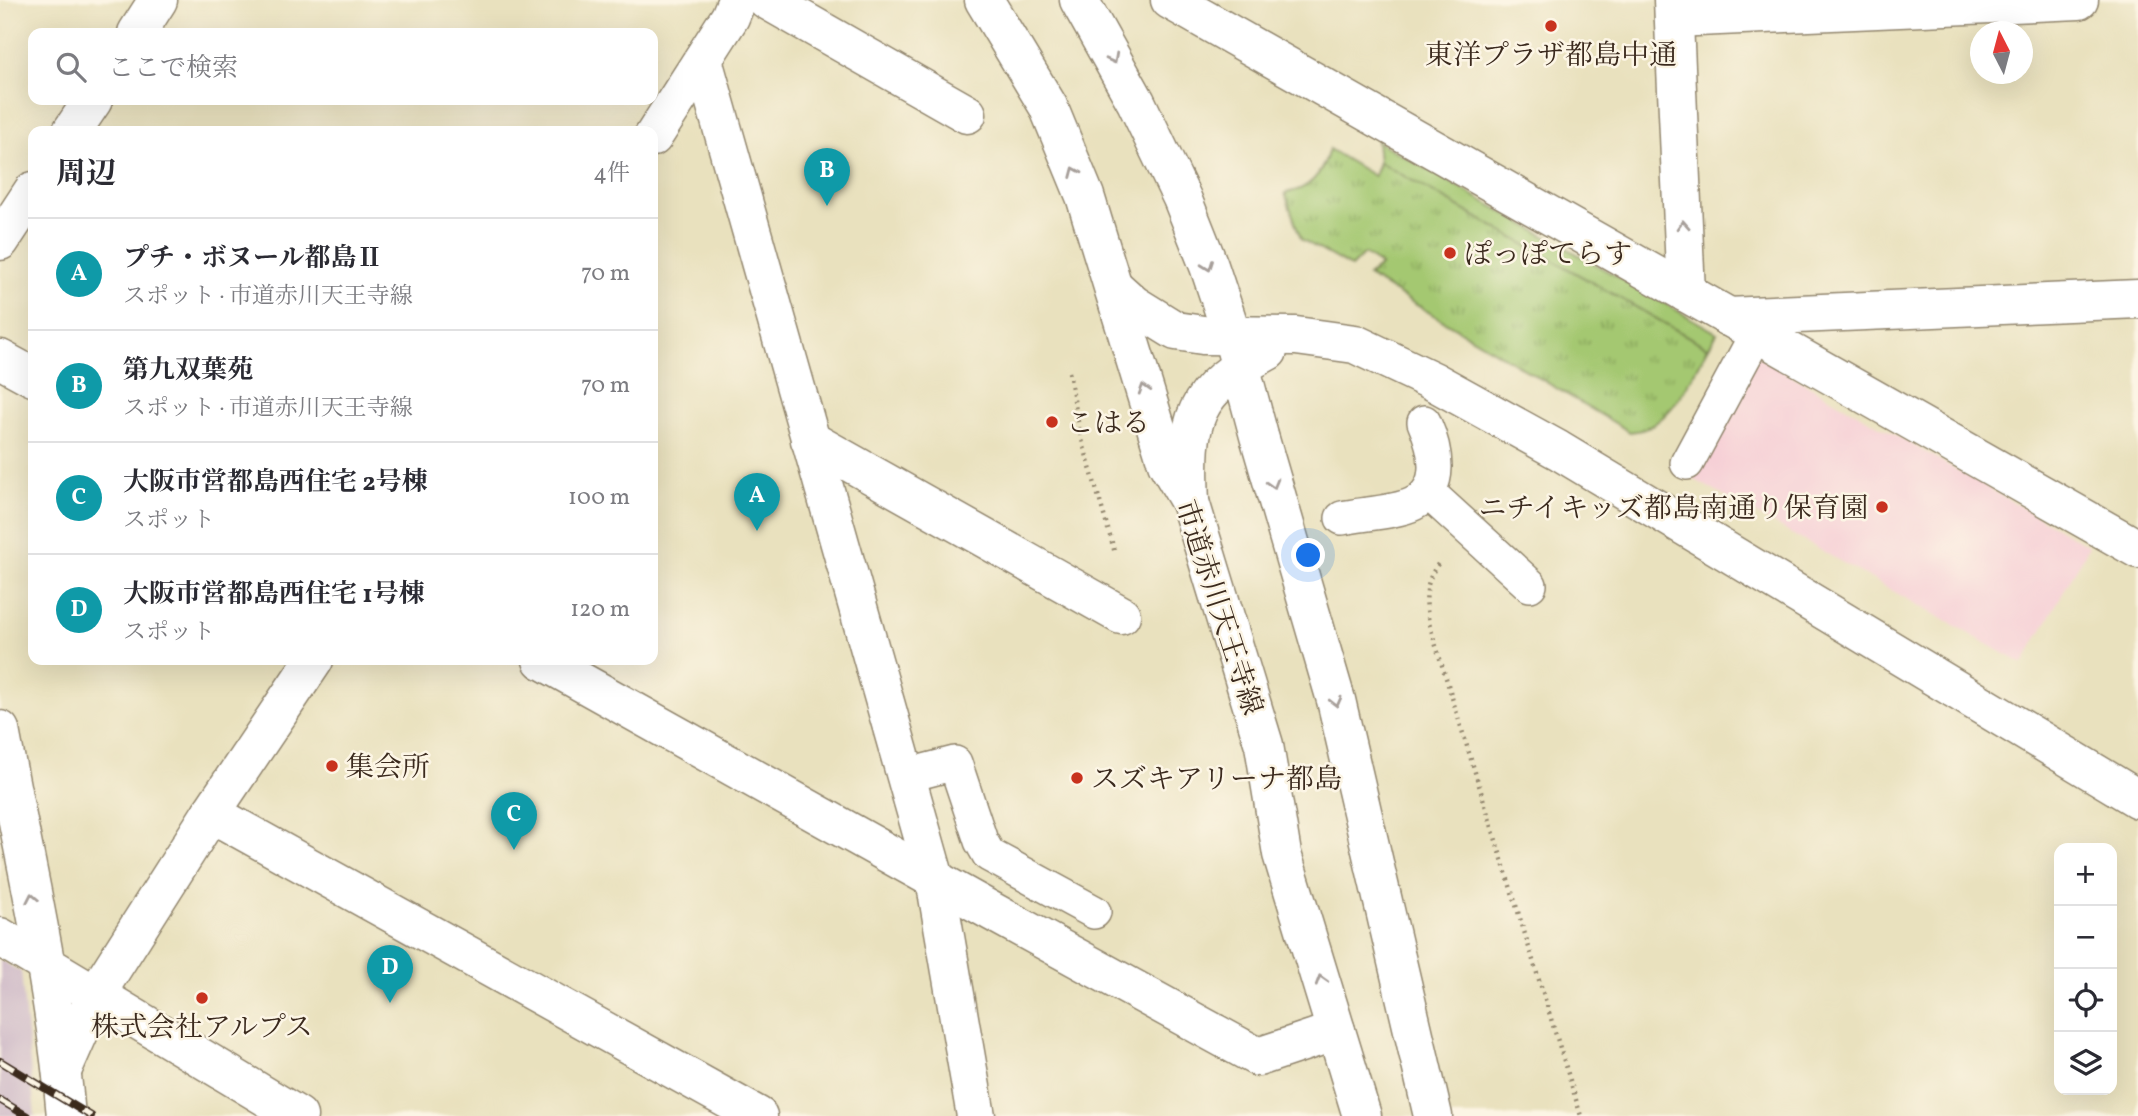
<!DOCTYPE html>
<html lang="ja">
<head>
<meta charset="utf-8">
<style>
	:root { --surface:#fff; --page:#f2f2f3; --text:#2b2b33; --muted:#7c7c81; --line:#e1e1e2; --accent:#c8321e }
	body { margin:0; font-family:Vollkorn,"Noto Serif JP",serif; background:var(--page); color:var(--text) }
	.controls { position:absolute; right:21px; bottom:21px; display:grid; overflow:hidden; border-radius:14px; box-shadow:0 7px 28px #0002 }
	.controls button { width:63px; height:63px; display:grid; place-items:center; padding:0; border:0; border-bottom:2px solid var(--line); background:var(--surface); color:var(--text); font:35px sans-serif }
	.compass { position:absolute; left:1970px; top:21px; width:63px; height:63px; border-radius:50%; background:var(--surface); box-shadow:0 7px 28px #0002; rotate:354deg }
	.you { position:absolute; left:1309px; top:556px; width:24px; height:24px; margin:-18px; border:5px solid #fff; border-radius:50%; background:#1a73e8; box-shadow:0 0 0 10px #1a73e833 }
	.badge { display:grid; place-items:center; width:46px; height:46px; border-radius:50%; background:var(--accent); color:#fff; font-size:23px; font-weight:700 }
	.pin { position:absolute; translate:-50% -58px; filter:drop-shadow(0 2px 4px #0008) }
	.pin::after { content:''; position:absolute; top:37px; width:24px; height:21px; background:inherit; clip-path:polygon(0 0,100% 0,50% 100%) }
	.list { margin:0; padding:0; list-style:none }
	h2 { display:flex; justify-content:space-between; align-items:center; height:91px; margin:0; padding:0 28px; font-size:30px }
	h2 small { font-size:23px; font-weight:400; color:var(--muted) }
	.list li { display:grid; grid-template-columns:46px 1fr auto; gap:21px; align-items:center; box-sizing:border-box; height:112px; padding:0 28px; border-top:2px solid var(--line) }
	.list b { display:block; font-size:26px; white-space:nowrap }
	.list p { margin:0; font-size:23px; white-space:nowrap; color:var(--muted) }
	.list em { font-size:23px; font-style:normal; color:var(--muted) }
	.icon { flex:none; width:38px; height:38px; fill:none; stroke:currentColor; stroke-width:2; stroke-linecap:round; stroke-linejoin:round }
	.map { position:relative; flex:none; width:2138px; height:1116px; overflow:hidden }
	.search { position:absolute; background:var(--surface); box-shadow:0 7px 28px #0002; left:28px; top:28px; width:630px; height:77px; display:flex; align-items:center; gap:18px; box-sizing:border-box; padding:0 24px; border-radius:14px; color:var(--muted); font-size:26px }
	.panel { position:absolute; background:var(--surface); box-shadow:0 7px 28px #0002; left:28px; top:126px; width:630px; height:539px; border-radius:14px }
	.map>svg:first-child { display:block }
	.built { fill:#f6cfd6 }
	.industrial { fill:#d1bdc9 }
	.green { fill:#a4c871; stroke:#707948; stroke-width:2 }
	.park { fill:url(#park-tufts); stroke:#707948; stroke-width:2 }
	.lines { fill:none; stroke-linecap:round; stroke-linejoin:round }
	.service-casing { stroke:#92866e; stroke-width:36 }
	.minor-casing { stroke:#92866e; stroke-width:41 }
	.tertiary-casing { stroke:#92866e; stroke-width:41 }
	.primary-casing { stroke:#92866e; stroke-width:41 }
	.path { stroke:#92866e; stroke-width:4.5; stroke-dasharray:2 5; stroke-linecap:butt }
	.service { stroke:#fff; stroke-width:33 }
	.minor { stroke:#fff; stroke-width:38 }
	.tertiary { stroke:#fff; stroke-width:38 }
	.primary { stroke:#fff; stroke-width:38 }
	.rail-casing { stroke:#3b2a1e; stroke-width:8 }
	.rail { stroke:#fcf5e5; stroke-width:5; stroke-dasharray:16; stroke-linecap:butt }
	.oneway { stroke:#a79f9a }
	.poi-dot { fill:#c8321e; stroke:#fcf5e5; stroke-width:2.5 }
	.labels { text-anchor:middle; stroke-width:5; stroke-linejoin:round; paint-order:stroke }
	.poi-label { font-size:28px; fill:#3b2a1e; stroke:#fcf5e5; text-anchor:start }
	.street-label { font-size:28px; fill:#3b2a1e; stroke:#fcf5e5 }
</style>
</head>
<body>
<div class="map">
<svg width="2138" height="1116" viewBox="0 0 2138 1116">
	<defs>
		<pattern id="park-tufts" width="24" height="20" patternUnits="userSpaceOnUse" patternTransform="scale(1.75)"><rect width="24" height="20" fill="#a4c871"/><path d="M3 7l-1-3M5 7V3M7 7l1-3M15 17l-1-3M17 17v-4M19 17l1-3" fill="none" stroke="#87a35c"/></pattern>
	</defs>
	<rect width="100%" height="100%" fill="#fcf5e5"/>
	<filter id="ink" filterUnits="userSpaceOnUse"><feTurbulence type="fractalNoise" baseFrequency=".0143" numOctaves="2"/><feDisplacementMap in="SourceGraphic" scale="14" xChannelSelector="R" yChannelSelector="G"/><feConvolveMatrix kernelMatrix="1 2 1 2 8 2 1 2 1" color-interpolation-filters="sRGB"/></filter>
	<filter id="wash" filterUnits="userSpaceOnUse"><feTurbulence type="fractalNoise" baseFrequency=".00686" numOctaves="4" result="noise"/><feDisplacementMap in="SourceGraphic" scale="28" xChannelSelector="R" yChannelSelector="G"/><feGaussianBlur stdDeviation="1.57" result="paint"/><feColorMatrix in="noise" values="0 0 0 0 0 0 0 0 0 0 0 0 0 0 0 0 0 1.4 0 .05"/><feComposite in="paint" operator="in"/></filter>
	<g filter="url(#wash)">
		<rect width="100%" height="100%" fill="#e9e1be"/>
		<!-- built -->
		<polygon class="built" points="1740,346 2089,546 2023,664 1674,468"/>
		<!-- industrial -->
		<polygon class="industrial" points="0,960 21,972 35,1116 0,1116"/>
		<!-- green -->
		<polygon class="green" points="1377,141 1717,333 1708,348 1379,162"/>
		<!-- park -->
		<path class="park" d="M1329,149L1374,176L1379,162L1708,348C1694,374 1675,415 1647,428C1642,431 1635,431 1630,432L1368,276L1381,265L1364,254L1351,267L1301,239L1285,193C1310,190 1323,173 1329,149Z"/>
	</g>
	<g filter="url(#ink)">
		<g class="lines">
			<defs>
				<g id="service">
					<polyline points="1687,463 1757,333"/>
					<polyline points="1429,493 1530,585"/>
					<path d="M1342,518C1361,514 1397,512 1413,504C1445,489 1436,449 1424,422"/>
					<polyline points="905,776 955,763 981,841 989,855 1094,912"/>
				</g>
				<g id="minor">
					<polyline points="767,0 967,114"/>
					<polyline points="1170,0 2138,549"/>
					<polyline points="1673,0 1686,293"/>
					<polyline points="1674,18 2079,0"/>
					<polyline points="137,33 158,0"/>
					<polyline points="703,60 935,879 976,1116"/>
					<polyline points="72,131 93,100"/>
					<polyline points="653,137 730,17 737,0"/>
					<polyline points="0,241 33,191"/>
					<polyline points="1728,317 2138,299"/>
					<polyline points="0,359 33,377"/>
					<polyline points="810,440 1121,615"/>
					<polyline points="542,660 993,912 1258,1057 1336,1031"/>
					<path d="M0,730C24,858 55,986 66,1116"/>
					<polyline points="211,813 758,1116"/>
					<polyline points="0,937 298,1116"/>
					<polyline points="62,1071 96,994 211,813 314,660"/>
				</g>
				<g id="tertiary">
					<polyline points="1114,287 1134,305 1176,331 1203,335 1296,336 1355,344 1433,381 1558,450 2138,799"/>
					<path d="M1190,502C1186,418 1191,392 1268,351"/>
				</g>
				<g id="primary">
					<polyline points="984,0 1048,106 1085,196 1167,463 1190,502 1264,745 1282,854 1362,1116"/>
					<polyline points="1079,0 1136,102 1182,198 1209,266 1232,335 1259,436 1336,700 1433,1116"/>
				</g>
			</defs>
			<!-- service casing -->
			<use href="#service" class="service-casing"/>
			<!-- minor casing -->
			<use href="#minor" class="minor-casing"/>
			<!-- tertiary casing -->
			<use href="#tertiary" class="tertiary-casing"/>
			<!-- primary casing -->
			<use href="#primary" class="primary-casing"/>
			<!-- path -->
			<g class="path">
				<polyline points="1069,372 1080,433 1115,553"/>
				<path d="M1438,564C1424,583 1425,601 1429,623L1581,1116"/>
			</g>
			<!-- service -->
			<use href="#service" class="service"/>
			<!-- minor -->
			<use href="#minor" class="minor"/>
			<!-- tertiary -->
			<use href="#tertiary" class="tertiary"/>
			<!-- primary -->
			<use href="#primary" class="primary"/>
			<defs>
				<g id="rail">
					<polyline points="0,1061 91,1116"/>
					<polyline points="0,1100 27,1116"/>
				</g>
			</defs>
			<!-- rail casing -->
			<use href="#rail" class="rail-casing"/>
			<!-- rail -->
			<use href="#rail" class="rail"/>
		</g>
		<!-- one-way arrows -->
		<defs><path id="oneway-chevron" d="M-2-3.5L2.5 0L-2 3.5" fill="none" stroke-width="1.6" stroke-linecap="round" stroke-linejoin="round" transform="scale(1.75)"/></defs>
		<g class="oneway">
			<use href="#oneway-chevron" transform="translate(1113 59) rotate(62)"/>
			<use href="#oneway-chevron" transform="translate(1075 172) rotate(-113)"/>
			<use href="#oneway-chevron" transform="translate(1683 225) rotate(-93)"/>
			<use href="#oneway-chevron" transform="translate(1208 266) rotate(70)"/>
			<use href="#oneway-chevron" transform="translate(1144 389) rotate(-107)"/>
			<use href="#oneway-chevron" transform="translate(1273 484) rotate(74)"/>
			<use href="#oneway-chevron" transform="translate(1336 702) rotate(76)"/>
			<use href="#oneway-chevron" transform="translate(32 898) rotate(-101)"/>
			<use href="#oneway-chevron" transform="translate(1321 980) rotate(-107)"/>
		</g>
	</g>
	<!-- markers -->
	<g class="poi-dot">
		<circle cx="1551" cy="26" r="7"/>
		<circle cx="1450" cy="253" r="7"/>
		<circle cx="1052" cy="422" r="7"/>
		<circle cx="1882" cy="507" r="7"/>
		<circle cx="332" cy="766" r="7"/>
		<circle cx="1077" cy="778" r="7"/>
		<circle cx="202" cy="998" r="7"/>
	</g>
	<g class="labels">
		<!-- poi labels -->
		<g class="poi-label">
			<text x="1551" y="64" text-anchor="middle">東洋プラザ都島中通</text>
			<text x="1464" y="263">ぽっぽてらす</text>
			<text x="1066" y="432">こはる</text>
			<text x="1868" y="517" text-anchor="end">ニチイキッズ都島南通り保育園</text>
			<text x="346" y="776">集会所</text>
			<text x="1091" y="788">スズキアリーナ都島</text>
			<text x="202" y="1036" text-anchor="middle">株式会社アルプス</text>
		</g>
		<!-- street labels -->
		<g class="street-label">
			<text transform="translate(1220 607) rotate(72)" y="10">市道赤川天王寺線</text>
		</g>
	</g>
</svg>
<div class="controls">
<button>+</button>
<button>−</button>
<button><svg class="icon" aria-label="locate" viewBox="0 0 24 24"><circle cx="12" cy="12" r="6"/><path d="M12 2v4M12 18v4M2 12h4M18 12h4"/></svg></button>
<button><svg class="icon" aria-label="layers" viewBox="0 0 24 24"><path d="M12 4l9 5-9 5-9-5zM3 14l9 5 9-5"/></svg></button>
</div>
<svg class="compass" viewBox="-18 -18 36 36"><path d="M0-13l5 13h-10z" fill="#e53935"/><path d="M0 13l5-13h-10z" fill="#7c7c81"/></svg>
<div class="you"></div>
<div class="pin badge" style="left:757px;top:531px;background:#0f9aa8">A</div>
<div class="pin badge" style="left:827px;top:206px;background:#0f9aa8">B</div>
<div class="pin badge" style="left:514px;top:850px;background:#0f9aa8">C</div>
<div class="pin badge" style="left:390px;top:1003px;background:#0f9aa8">D</div>
<div class="search"><svg class="icon" aria-label="search" viewBox="0 0 24 24"><circle cx="10" cy="10" r="6"/><path d="M15 15l6 6"/></svg>ここで検索</div>
<section class="panel">
<h2>周辺<small>4件</small></h2>
<ul class="list">
<li><span class="badge" style="background:#0f9aa8">A</span><div><b>プチ・ボヌール都島Ⅱ</b><p>スポット · 市道赤川天王寺線</p></div><em>70 m</em></li>
<li><span class="badge" style="background:#0f9aa8">B</span><div><b>第九双葉苑</b><p>スポット · 市道赤川天王寺線</p></div><em>70 m</em></li>
<li><span class="badge" style="background:#0f9aa8">C</span><div><b>大阪市営都島西住宅 2号棟</b><p>スポット</p></div><em>100 m</em></li>
<li><span class="badge" style="background:#0f9aa8">D</span><div><b>大阪市営都島西住宅 1号棟</b><p>スポット</p></div><em>120 m</em></li>
</ul>
</section>
</div>
</body>
</html>
